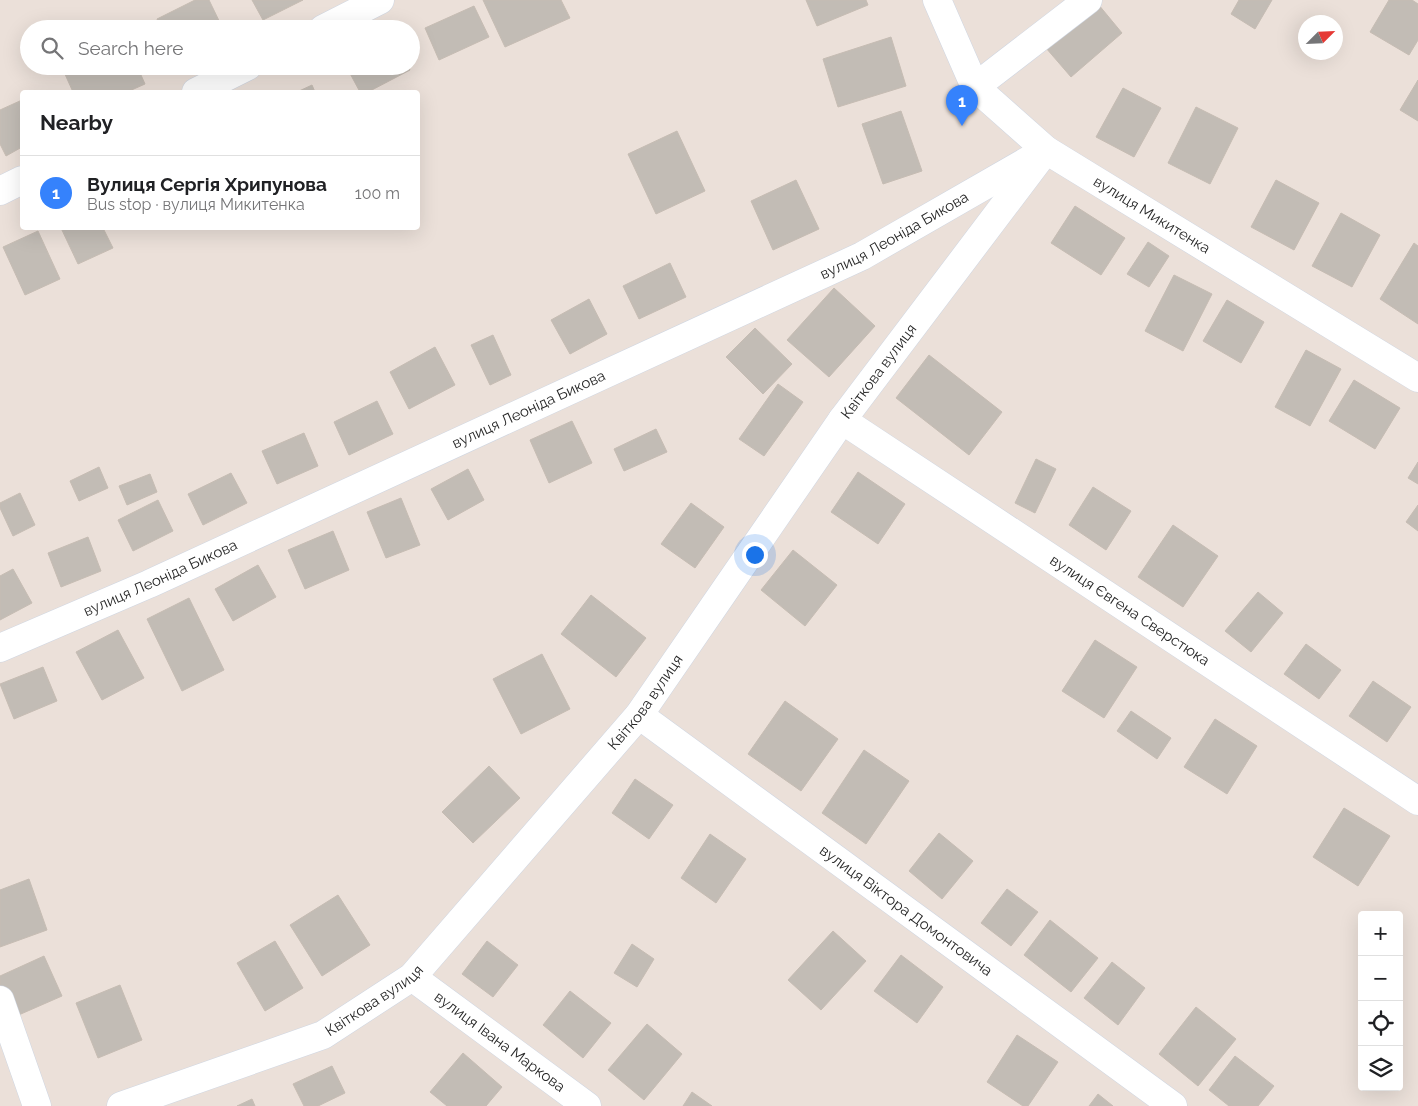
<!DOCTYPE html>
<html lang="en">
<head>
<meta charset="utf-8">
<style>
	:root { --surface:#fff; --page:#f6f6f6; --text:#202124; --muted:#757577; --line:#e0e0e0; --accent:#3582fc }
	body { margin:0; font-family:Raleway,sans-serif; background:var(--page); color:var(--text) }
	.controls { position:absolute; right:15px; bottom:15px; display:grid; overflow:hidden; border-radius:5px; box-shadow:0 5px 20px #0002 }
	.controls button { width:45px; height:45px; display:grid; place-items:center; padding:0; border:0; border-bottom:1px solid var(--line); background:var(--surface); color:var(--text); font:25px sans-serif }
	.compass { position:absolute; left:1298px; top:15px; width:45px; height:45px; border-radius:50%; background:var(--surface); box-shadow:0 5px 20px #0002; rotate:66deg }
	.you { position:absolute; left:754px; top:554px; width:18px; height:18px; margin:-12px; border:4px solid #fff; border-radius:50%; background:#1a73e8; box-shadow:0 0 0 8px #1a73e833 }
	.badge { display:grid; place-items:center; width:32px; height:32px; border-radius:50%; background:var(--accent); color:#fff; font-size:16px; font-weight:700 }
	.pin { position:absolute; translate:-50% -41px; filter:drop-shadow(0 1px 2px #0008) }
	.pin::after { content:''; position:absolute; top:26px; width:18px; height:15px; background:inherit; clip-path:polygon(0 0,100% 0,50% 100%) }
	.list { margin:0; padding:0; list-style:none }
	h2 { display:flex; justify-content:space-between; align-items:center; height:65px; margin:0; padding:0 20px; font-size:21px }
	h2 small { font-size:16px; font-weight:400; color:var(--muted) }
	.list li { display:grid; grid-template-columns:32px 1fr auto; gap:15px; align-items:center; box-sizing:border-box; height:75px; padding:0 20px; border-top:1px solid var(--line) }
	.list b { display:block; font-size:19px; white-space:nowrap }
	.list p { margin:0; font-size:16px; white-space:nowrap; color:var(--muted) }
	.list em { font-size:16px; font-style:normal; color:var(--muted) }
	.icon { flex:none; width:28px; height:28px; fill:none; stroke:currentColor; stroke-width:2; stroke-linecap:round; stroke-linejoin:round }
	.map { position:relative; flex:none; width:1418px; height:1106px; overflow:hidden }
	.search { position:absolute; background:var(--surface); box-shadow:0 5px 20px #0002; left:20px; top:20px; width:400px; height:55px; display:flex; align-items:center; gap:12px; box-sizing:border-box; padding:0 18px; border-radius:28px; color:var(--muted); font-size:19px }
	.panel { position:absolute; background:var(--surface); box-shadow:0 5px 20px #0002; left:20px; top:90px; width:400px; height:140px; border-radius:5px }
	.map>svg:first-child { display:block }
	.building { fill:#c2bcb5; stroke:#c6bcb3 }
	.lines { fill:none; stroke-linecap:round; stroke-linejoin:round }
	.minor-casing { stroke:#cfd6e2; stroke-width:29 }
	.tertiary-casing { stroke:#cfd6e2; stroke-width:29 }
	.minor { stroke:#fff; stroke-width:28 }
	.tertiary { stroke:#fff; stroke-width:28 }
	.labels { text-anchor:middle; stroke-width:4; stroke-linejoin:round; paint-order:stroke }
	.street-label { font-size:15px; fill:#282828; stroke:#fff }
</style>
</head>
<body>
<div class="map">
<svg width="1418" height="1106" viewBox="0 0 1418 1106">
	<rect width="100%" height="100%" fill="#ebe0d9"/>
	<!-- building -->
	<g class="building">
		<polygon points="195,0 209,0 223,29 161,29 157,19"/>
		<polygon points="252,0 303,0 263,20"/>
		<polygon points="483,0 561,0 570,18 505,47"/>
		<polygon points="806,0 866,0 868,5 817,26"/>
		<polygon points="1239,0 1272,0 1255,29 1231,14"/>
		<polygon points="1389,0 1412,0 1418,4 1418,40 1409,55 1370,32"/>
		<polygon points="1098,4 1122,33 1071,77 1046,48"/>
		<polygon points="474,6 489,37 439,60 425,28"/>
		<polygon points="891,37 906,86 838,107 823,59"/>
		<polygon points="76,66 137,66 145,84 127,92 73,92 64,72"/>
		<polygon points="346,66 408,66 410,70 368,92 360,92"/>
		<polygon points="1418,80 1418,121 1400,110"/>
		<polygon points="312,85 315,92 297,92"/>
		<polygon points="1123,88 1161,108 1134,157 1096,137"/>
		<polygon points="22,100 22,147 6,156 0,144 0,110"/>
		<polygon points="1196,107 1238,128 1210,184 1168,163"/>
		<polygon points="901,111 922,171 883,184 862,124"/>
		<polygon points="677,131 705,191 656,214 628,154"/>
		<polygon points="796,180 819,229 773,250 751,201"/>
		<polygon points="1276,180 1319,203 1294,250 1251,227"/>
		<polygon points="1075,206 1125,238 1101,275 1051,243"/>
		<polygon points="1341,213 1380,235 1352,287 1312,266"/>
		<polygon points="61,228 103,228 113,248 78,264"/>
		<polygon points="38,231 60,279 25,295 3,247"/>
		<polygon points="1148,242 1169,256 1149,287 1127,274"/>
		<polygon points="1414,243 1418,246 1418,324 1380,299"/>
		<polygon points="670,263 686,297 639,319 623,286"/>
		<polygon points="1174,275 1212,294 1183,351 1145,331"/>
		<polygon points="834,288 875,326 829,377 787,340"/>
		<polygon points="589,299 607,334 570,354 551,320"/>
		<polygon points="1227,300 1264,322 1241,363 1203,341"/>
		<polygon points="755,328 792,364 763,394 726,357"/>
		<polygon points="493,335 511,375 490,385 471,345"/>
		<polygon points="435,347 455,385 409,409 390,372"/>
		<polygon points="1306,350 1341,369 1310,426 1275,407"/>
		<polygon points="929,355 1002,412 969,455 896,398"/>
		<polygon points="1354,380 1400,408 1375,449 1329,421"/>
		<polygon points="778,384 803,402 764,456 739,439"/>
		<polygon points="377,401 393,434 349,455 334,422"/>
		<polygon points="572,421 592,463 549,483 530,440"/>
		<polygon points="656,429 667,452 624,471 614,449"/>
		<polygon points="304,433 318,466 277,484 262,451"/>
		<polygon points="1036,459 1056,469 1035,513 1015,503"/>
		<polygon points="1418,462 1418,484 1408,478"/>
		<polygon points="99,467 108,488 79,501 70,481"/>
		<polygon points="468,469 484,500 448,520 431,489"/>
		<polygon points="858,472 905,504 878,544 831,512"/>
		<polygon points="231,473 247,503 203,525 188,494"/>
		<polygon points="150,474 157,492 127,505 119,486"/>
		<polygon points="1093,487 1131,511 1106,550 1069,525"/>
		<polygon points="20,493 35,525 13,536 0,508 0,503"/>
		<polygon points="401,498 420,545 386,558 367,512"/>
		<polygon points="158,500 173,531 133,551 118,520"/>
		<polygon points="691,503 724,527 695,568 661,544"/>
		<polygon points="1418,505 1418,531 1406,522"/>
		<polygon points="1173,525 1218,556 1183,607 1138,577"/>
		<polygon points="333,531 349,570 305,589 288,550"/>
		<polygon points="88,537 101,571 61,587 48,553"/>
		<polygon points="793,550 837,585 805,626 761,590"/>
		<polygon points="258,565 276,597 233,621 215,589"/>
		<polygon points="13,569 32,603 0,620 0,576"/>
		<polygon points="1258,592 1283,613 1251,652 1225,631"/>
		<polygon points="591,595 646,638 616,677 561,634"/>
		<polygon points="189,598 224,670 182,691 147,619"/>
		<polygon points="118,630 144,678 102,700 76,652"/>
		<polygon points="1095,640 1137,667 1104,718 1062,691"/>
		<polygon points="1306,644 1341,670 1319,699 1284,674"/>
		<polygon points="542,654 570,709 521,734 493,679"/>
		<polygon points="43,667 57,701 14,719 0,684"/>
		<polygon points="1373,681 1411,707 1387,742 1349,716"/>
		<polygon points="785,701 838,739 801,791 748,754"/>
		<polygon points="1131,711 1171,738 1157,759 1117,731"/>
		<polygon points="1215,719 1257,746 1227,794 1184,767"/>
		<polygon points="864,750 909,781 866,844 822,813"/>
		<polygon points="489,766 520,798 473,843 442,812"/>
		<polygon points="635,779 673,805 649,839 612,813"/>
		<polygon points="1344,808 1390,836 1358,886 1313,857"/>
		<polygon points="939,833 973,861 942,899 909,871"/>
		<polygon points="710,834 746,859 716,903 681,878"/>
		<polygon points="29,879 47,930 0,947 0,890"/>
		<polygon points="1007,889 1038,912 1011,946 981,923"/>
		<polygon points="338,895 370,945 322,976 290,925"/>
		<polygon points="1050,920 1098,958 1071,992 1024,955"/>
		<polygon points="833,931 866,961 821,1010 788,980"/>
		<polygon points="275,941 303,988 265,1011 237,963"/>
		<polygon points="487,941 518,965 493,997 462,974"/>
		<polygon points="632,944 654,959 637,987 614,973"/>
		<polygon points="901,955 943,987 917,1023 874,991"/>
		<polygon points="44,956 62,996 14,1017 0,985 0,976"/>
		<polygon points="1112,962 1145,988 1118,1025 1084,998"/>
		<polygon points="120,985 142,1040 98,1058 76,1003"/>
		<polygon points="570,991 611,1023 583,1058 543,1025"/>
		<polygon points="1196,1007 1236,1039 1198,1086 1159,1054"/>
		<polygon points="647,1024 682,1054 644,1100 608,1070"/>
		<polygon points="1017,1035 1058,1062 1028,1106 1023,1106 987,1082"/>
		<polygon points="463,1053 502,1087 486,1106 447,1106 430,1092"/>
		<polygon points="1235,1056 1274,1086 1258,1106 1229,1106 1209,1090"/>
		<polygon points="332,1066 345,1093 318,1106 304,1106 293,1084"/>
		<polygon points="692,1092 712,1106 683,1106"/>
		<polygon points="1098,1094 1113,1106 1089,1106"/>
		<polygon points="252,1099 255,1106 237,1106"/>
	</g>
	<g class="lines">
		<defs>
			<g id="minor">
				<polyline points="323,29 380,0"/>
				<polyline points="975,87 1088,0"/>
				<polyline points="196,92 248,66"/>
				<polyline points="0,191 22,180"/>
				<path id="s1" d="M842,420L1418,801"/>
				<path id="s2" d="M0,648L149,584L862,256L1036,156"/>
				<path id="s3" d="M639,715L1173,1106"/>
				<path id="s4" d="M412,977L587,1106"/>
				<polyline points="0,1000 37,1106"/>
				<path id="s5" d="M121,1106L323,1035L412,977L639,715L842,420L1046,150"/>
			</g>
			<g id="tertiary">
				<path id="s6" d="M937,0L975,87L1046,150L1418,378"/>
			</g>
		</defs>
		<!-- minor casing -->
		<use href="#minor" class="minor-casing"/>
		<!-- tertiary casing -->
		<use href="#tertiary" class="tertiary-casing"/>
		<!-- minor -->
		<use href="#minor" class="minor"/>
		<!-- tertiary -->
		<use href="#tertiary" class="tertiary"/>
	</g>
	<g class="labels">
		<!-- street labels -->
		<g class="street-label">
			<text dy="5" stroke="none"><textPath href="#s6" startOffset="314">вулиця Микитенка</textPath></text>
			<text dy="5" stroke="none"><textPath href="#s2" startOffset="985">вулиця Леоніда Бикова</textPath></text>
			<text dy="5" stroke="none"><textPath href="#s5" startOffset="1086">Квіткова вулиця</textPath></text>
			<text dy="5" stroke="none"><textPath href="#s2" startOffset="580">вулиця Леоніда Бикова</textPath></text>
			<text dy="5" stroke="none"><textPath href="#s2" startOffset="175">вулиця Леоніда Бикова</textPath></text>
			<text dy="5" stroke="none"><textPath href="#s1" startOffset="345">вулиця Євгена Сверстюка</textPath></text>
			<text dy="5" stroke="none"><textPath href="#s5" startOffset="681">Квіткова вулиця</textPath></text>
			<text dy="5" stroke="none"><textPath href="#s3" startOffset="331">вулиця Віктора Домонтовича</textPath></text>
			<text dy="5" stroke="none"><textPath href="#s5" startOffset="276">Квіткова вулиця</textPath></text>
			<text dy="5" stroke="none"><textPath href="#s4" startOffset="109">вулиця Івана Маркова</textPath></text>
		</g>
	</g>
</svg>
<div class="controls">
<button>+</button>
<button>−</button>
<button><svg class="icon" aria-label="locate" viewBox="0 0 24 24"><circle cx="12" cy="12" r="6"/><path d="M12 2v4M12 18v4M2 12h4M18 12h4"/></svg></button>
<button><svg class="icon" aria-label="layers" viewBox="0 0 24 24"><path d="M12 4l9 5-9 5-9-5zM3 14l9 5 9-5"/></svg></button>
</div>
<svg class="compass" viewBox="-18 -18 36 36"><path d="M0-13l5 13h-10z" fill="#e53935"/><path d="M0 13l5-13h-10z" fill="#757577"/></svg>
<div class="you"></div>
<div class="pin badge" style="left:962px;top:126px">1</div>
<div class="search"><svg class="icon" aria-label="search" viewBox="0 0 24 24"><circle cx="10" cy="10" r="6"/><path d="M15 15l6 6"/></svg>Search here</div>
<section class="panel">
<h2>Nearby<small></small></h2>
<ul class="list">
<li><span class="badge">1</span><div><b>Вулиця Сергія Хрипунова</b><p>Bus stop · вулиця Микитенка</p></div><em>100 m</em></li>
</ul>
</section>
</div>
</body>
</html>
